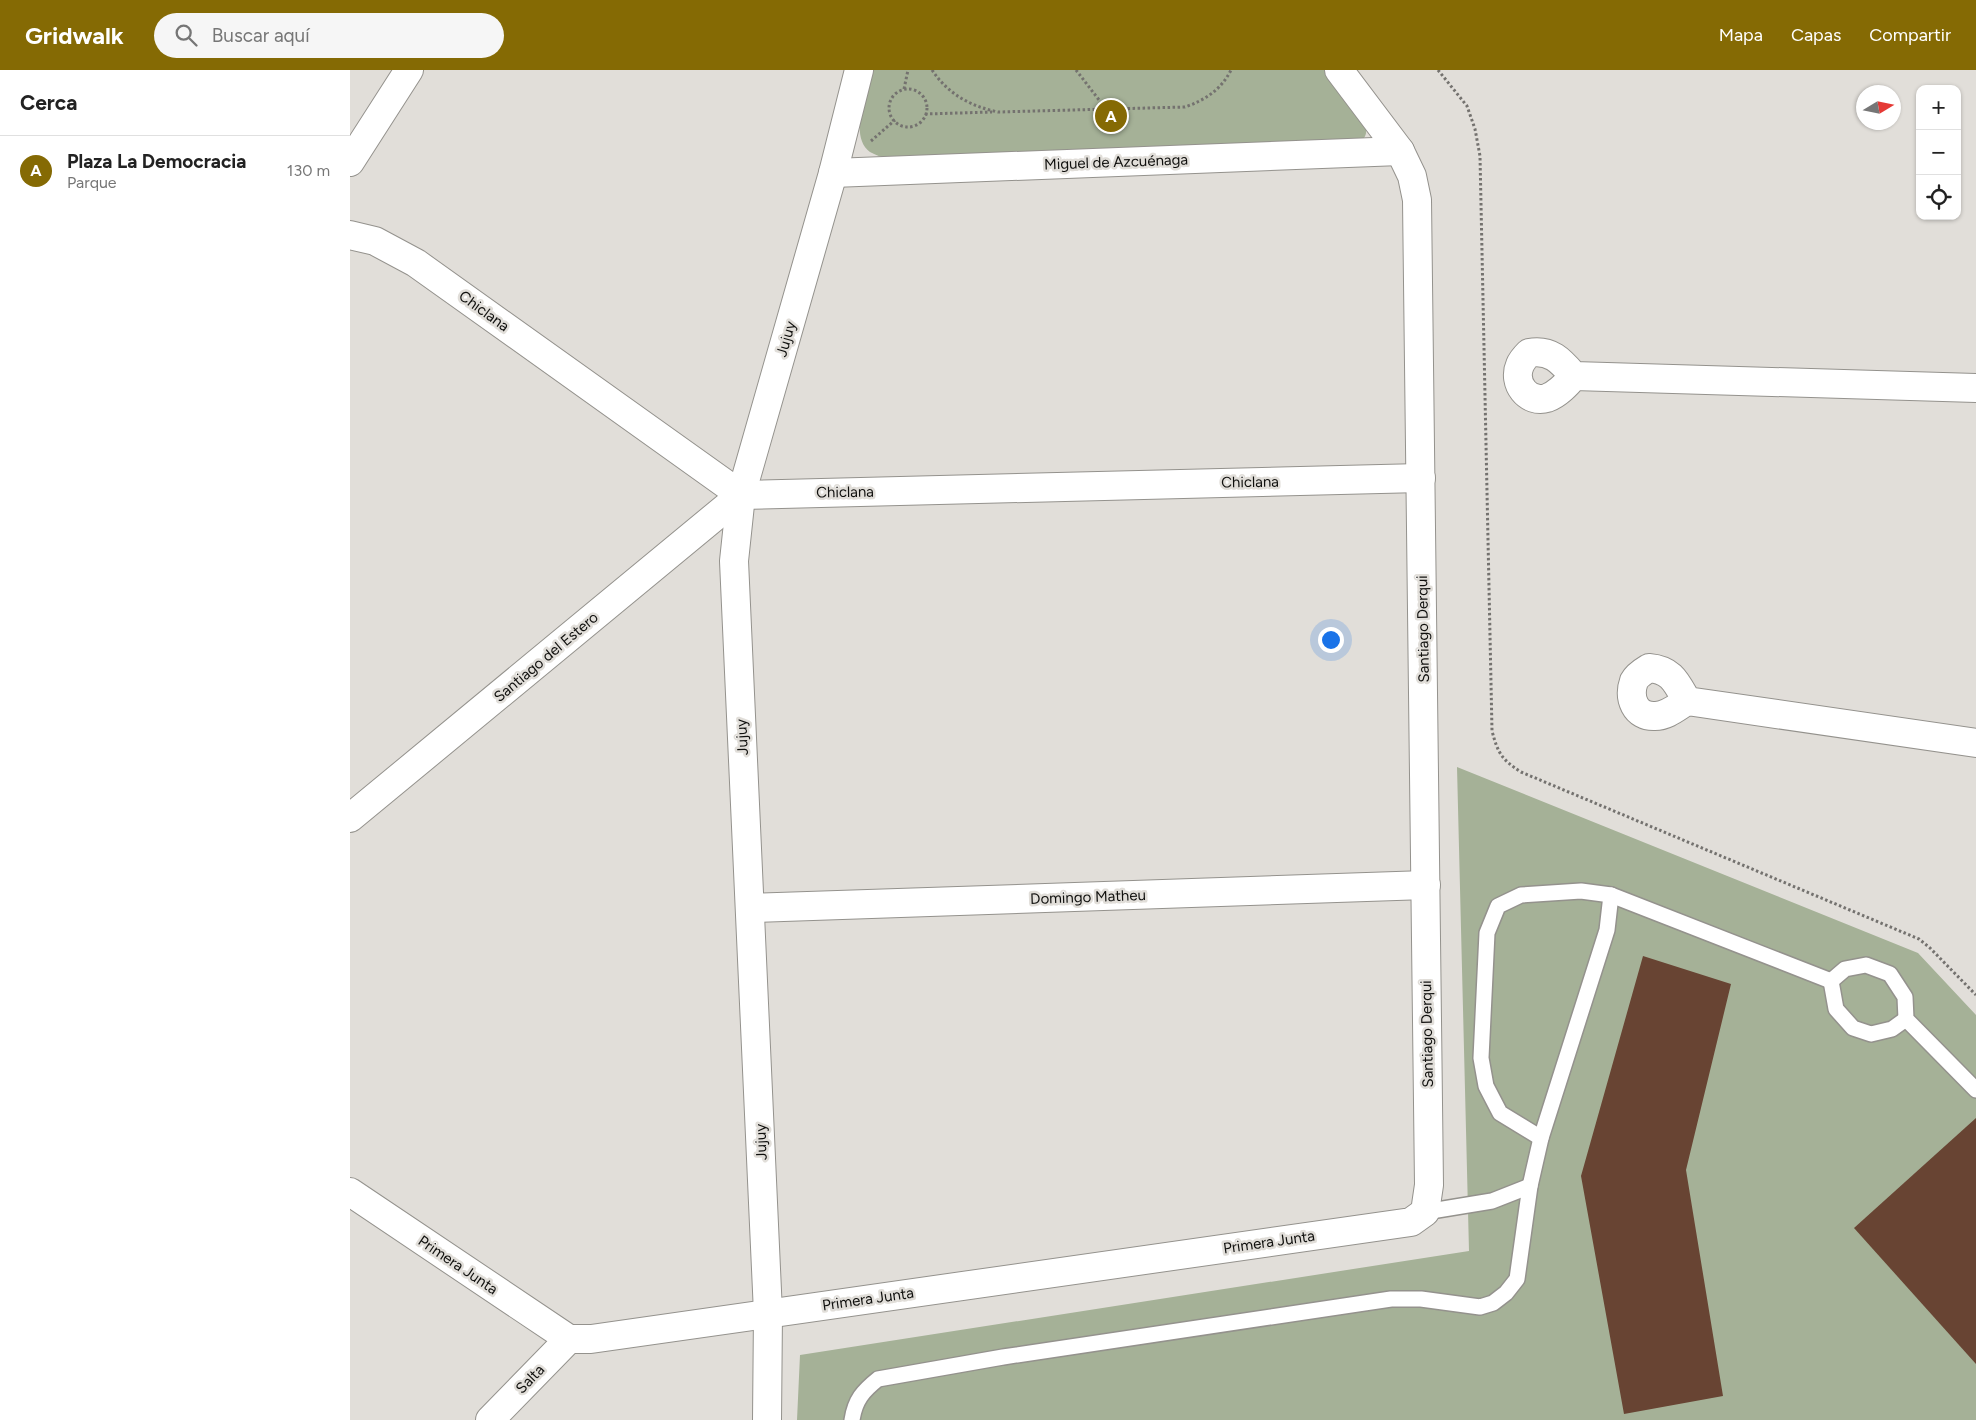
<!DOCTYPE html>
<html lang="es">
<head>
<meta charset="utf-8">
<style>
	:root { --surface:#fff; --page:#f6f6f6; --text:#222; --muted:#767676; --line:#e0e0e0; --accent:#856a04 }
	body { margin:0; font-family:Figtree,sans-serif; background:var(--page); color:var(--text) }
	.controls { position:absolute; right:15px; top:15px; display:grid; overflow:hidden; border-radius:10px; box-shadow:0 1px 4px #0004 }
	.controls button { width:45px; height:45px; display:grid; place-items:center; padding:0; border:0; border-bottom:1px solid var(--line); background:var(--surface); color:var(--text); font:25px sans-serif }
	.compass { position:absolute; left:1506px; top:15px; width:45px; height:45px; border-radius:50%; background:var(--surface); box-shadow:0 1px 4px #0004; rotate:80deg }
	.you { position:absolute; left:980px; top:569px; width:18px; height:18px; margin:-12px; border:4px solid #fff; border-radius:50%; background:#1a73e8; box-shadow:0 0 0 8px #1a73e833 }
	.badge { display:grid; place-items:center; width:32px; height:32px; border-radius:50%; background:var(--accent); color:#fff; font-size:16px; font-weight:700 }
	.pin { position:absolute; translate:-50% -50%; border:2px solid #fff; box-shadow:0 1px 5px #0006 }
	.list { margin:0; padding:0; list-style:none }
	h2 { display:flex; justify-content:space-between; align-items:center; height:65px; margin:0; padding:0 20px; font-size:21px }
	h2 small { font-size:16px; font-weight:400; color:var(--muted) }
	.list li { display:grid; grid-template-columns:32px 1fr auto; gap:15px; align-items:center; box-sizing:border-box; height:70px; padding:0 20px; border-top:1px solid var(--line) }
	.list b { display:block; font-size:19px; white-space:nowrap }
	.list p { margin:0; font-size:16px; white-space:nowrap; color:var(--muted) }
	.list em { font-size:16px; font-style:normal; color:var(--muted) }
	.icon { flex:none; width:28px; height:28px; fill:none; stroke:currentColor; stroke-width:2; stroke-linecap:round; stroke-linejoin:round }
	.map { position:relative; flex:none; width:1626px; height:1350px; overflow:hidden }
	header { display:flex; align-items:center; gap:30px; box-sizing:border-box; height:70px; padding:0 25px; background:var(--accent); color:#fff }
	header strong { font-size:24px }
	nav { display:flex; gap:28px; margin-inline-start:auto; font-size:18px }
	.search { width:350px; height:45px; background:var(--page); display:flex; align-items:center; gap:12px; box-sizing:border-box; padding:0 18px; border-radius:28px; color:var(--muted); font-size:19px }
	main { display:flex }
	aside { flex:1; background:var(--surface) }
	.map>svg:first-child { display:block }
	.green { fill:#a5b197 }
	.building { fill:#684433 }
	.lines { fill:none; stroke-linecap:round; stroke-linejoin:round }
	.lane-casing { stroke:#94928d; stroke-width:18 }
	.street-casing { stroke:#94928d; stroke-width:30 }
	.path { stroke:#74726f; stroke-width:3; stroke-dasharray:2.5 2.5; stroke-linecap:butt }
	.lane { stroke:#fff; stroke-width:15 }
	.street { stroke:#fff; stroke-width:28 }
	.labels { text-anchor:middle; stroke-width:5; stroke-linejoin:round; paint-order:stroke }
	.street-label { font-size:15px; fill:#0f0f0d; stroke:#e1ded9 }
</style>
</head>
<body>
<header>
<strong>Gridwalk</strong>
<div class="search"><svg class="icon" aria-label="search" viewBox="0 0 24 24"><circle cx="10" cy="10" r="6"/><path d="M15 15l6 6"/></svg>Buscar aquí</div>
<nav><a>Mapa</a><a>Capas</a><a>Compartir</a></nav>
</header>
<main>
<aside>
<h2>Cerca<small></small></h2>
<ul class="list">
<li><span class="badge">A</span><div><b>Plaza La Democracia</b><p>Parque</p></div><em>130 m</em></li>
</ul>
</aside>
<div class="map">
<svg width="1626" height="1350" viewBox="0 0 1626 1350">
	<rect width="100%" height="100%" fill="#e1ded9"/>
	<!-- green -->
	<g class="green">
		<path d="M523,0H977L1015,54C1017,62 1017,66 1010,72L538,89C532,87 525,85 520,82C498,66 517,21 523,0Z"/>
		<polygon points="1107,697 1568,883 1626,945 1626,1350 447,1350 450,1285 1119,1181"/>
	</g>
	<!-- building -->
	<g class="building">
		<polygon points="1293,886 1381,914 1336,1100 1373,1326 1274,1344 1231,1106"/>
		<polygon points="1626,1048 1626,1294 1504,1158"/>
	</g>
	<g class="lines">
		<defs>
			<g id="lane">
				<polyline points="1481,911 1495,899 1516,895 1540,904 1555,927 1556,949 1626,1020"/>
				<polyline points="1481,911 1486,939 1503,958 1521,964 1542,959 1556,949"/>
				<polyline points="1191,1068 1150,1043 1136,1016 1131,988 1137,863 1148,836 1171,825 1231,821 1261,825 1481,911"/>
				<polyline points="1075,1142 1142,1131 1180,1116"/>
				<path d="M502,1350C505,1330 513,1321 528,1309L653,1287L1041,1229H1071L1130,1237L1143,1233L1156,1223L1167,1209L1180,1116L1191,1068L1257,860L1261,825"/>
			</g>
			<g id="street">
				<polyline points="0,92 59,0"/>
				<polyline points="483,103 1050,81"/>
				<polyline points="0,165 25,171 66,193 391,425 1071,408"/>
				<path d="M1224,306C1217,314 1208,324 1197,328C1178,334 1162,313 1170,295C1172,290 1176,286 1179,283C1201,279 1211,291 1224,306L1626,318"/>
				<path d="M1337,631C1326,612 1322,600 1299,598C1294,601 1287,605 1284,611C1278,628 1285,647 1305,646C1317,646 1327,637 1337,631L1626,673"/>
				<polyline points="0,748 391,425"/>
				<polyline points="401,838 1076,815"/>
				<polyline points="0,1122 219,1269 241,1269 1061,1152 1075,1142 1079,1115 1067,130 1062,106 1050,81 989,0"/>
				<polyline points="140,1350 219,1269"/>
				<polyline points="417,1350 418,1243 384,491 391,425 483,103 509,0"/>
			</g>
		</defs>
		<!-- lane casing -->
		<use href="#lane" class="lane-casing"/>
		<!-- street casing -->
		<use href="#street" class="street-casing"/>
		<!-- path -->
		<g class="path">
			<path d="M582,0C598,24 620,36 648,42L835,37C855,30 871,20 881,0"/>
			<polyline points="726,0 756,39 756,64"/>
			<path d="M1088,0L1117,36L1125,59L1130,86L1142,661C1148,683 1151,689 1171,702L1569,869L1580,878L1626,925"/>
			<polyline points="554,19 558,0"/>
			<circle cx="558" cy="38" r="19"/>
			<polyline points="575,44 642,42"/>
			<polyline points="521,71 545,50"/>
		</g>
		<!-- lane -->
		<use href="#lane" class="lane"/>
		<!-- street -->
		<use href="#street" class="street"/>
	</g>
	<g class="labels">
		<!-- street labels -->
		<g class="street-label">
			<text transform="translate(766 92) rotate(-2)" y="5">Miguel de Azcuénaga</text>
			<text transform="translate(134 241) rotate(36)" y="5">Chiclana</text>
			<text transform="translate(436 269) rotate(-74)" y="5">Jujuy</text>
			<text transform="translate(900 412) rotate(-1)" y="5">Chiclana</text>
			<text transform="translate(495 422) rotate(-1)" y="5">Chiclana</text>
			<text transform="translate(1073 559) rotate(-91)" y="5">Santiago Derqui</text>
			<text transform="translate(196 587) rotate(-40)" y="5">Santiago del Estero</text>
			<text transform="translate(392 667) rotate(-93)" y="5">Jujuy</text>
			<text transform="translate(738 827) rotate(-2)" y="5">Domingo Matheu</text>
			<text transform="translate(1077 964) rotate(-91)" y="5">Santiago Derqui</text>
			<text transform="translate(411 1072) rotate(-92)" y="5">Jujuy</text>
			<text transform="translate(919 1172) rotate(-8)" y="5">Primera Junta</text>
			<text transform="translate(108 1195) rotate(34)" y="5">Primera Junta</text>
			<text transform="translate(518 1229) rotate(-8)" y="5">Primera Junta</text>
			<text transform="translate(180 1309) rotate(-46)" y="5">Salta</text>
		</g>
	</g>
</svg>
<div class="controls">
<button>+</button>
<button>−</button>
<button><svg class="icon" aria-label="locate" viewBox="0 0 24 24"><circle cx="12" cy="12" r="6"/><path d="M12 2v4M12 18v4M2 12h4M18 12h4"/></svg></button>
</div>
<svg class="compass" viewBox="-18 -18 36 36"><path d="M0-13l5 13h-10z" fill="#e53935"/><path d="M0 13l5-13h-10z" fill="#767676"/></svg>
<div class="you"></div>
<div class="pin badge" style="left:761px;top:46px">A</div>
</div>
</main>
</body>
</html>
